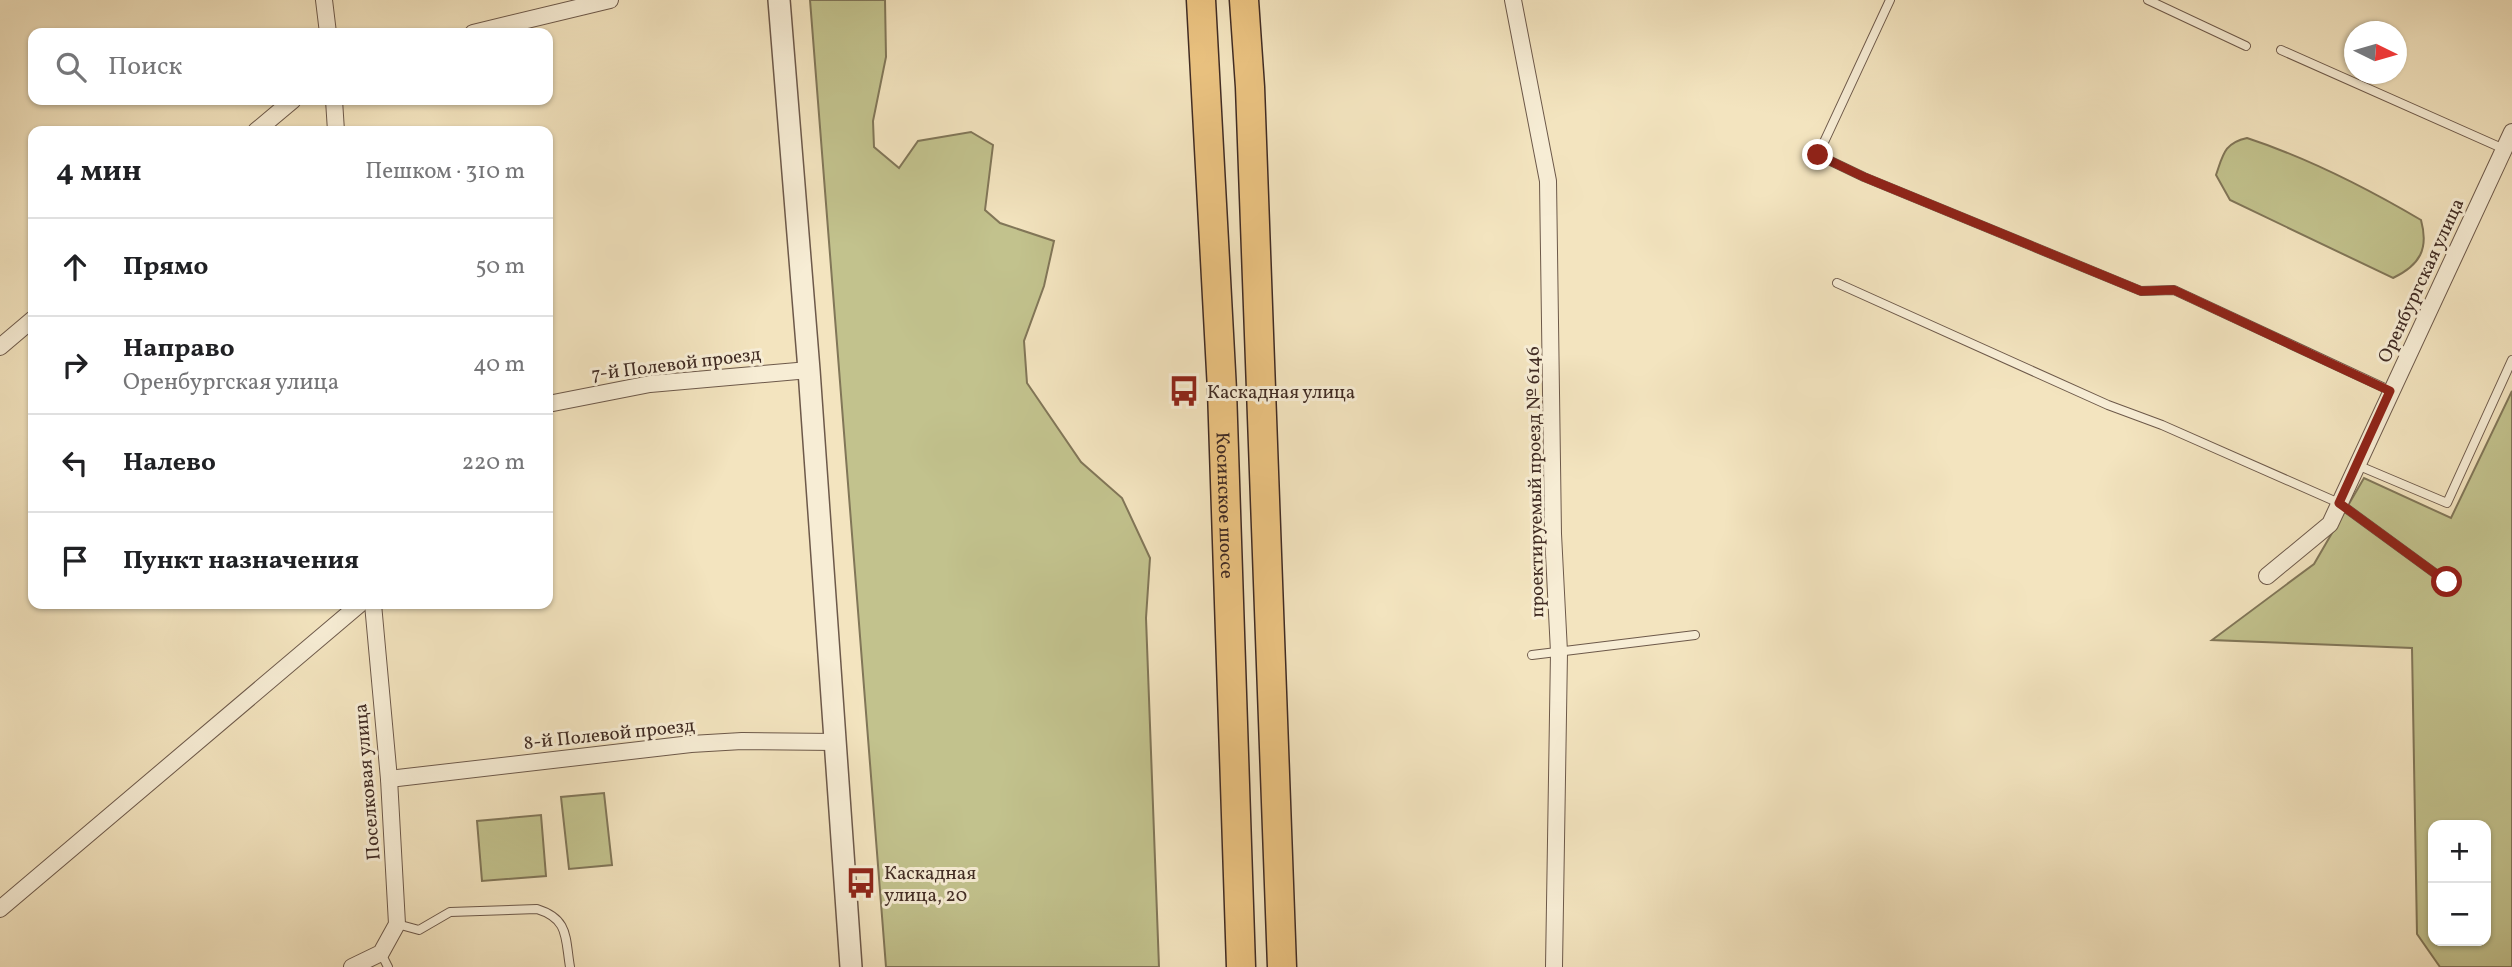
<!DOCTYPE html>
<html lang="ru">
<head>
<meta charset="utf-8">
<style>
	:root { --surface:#fff; --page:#f6f6f6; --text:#202124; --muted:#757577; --line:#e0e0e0 }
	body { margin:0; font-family:Vollkorn,serif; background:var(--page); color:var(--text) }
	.controls { position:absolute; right:21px; bottom:21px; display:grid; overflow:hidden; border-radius:14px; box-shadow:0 2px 5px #0004 }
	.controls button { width:63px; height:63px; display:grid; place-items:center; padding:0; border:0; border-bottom:2px solid var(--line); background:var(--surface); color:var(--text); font:35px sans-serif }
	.compass { position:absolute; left:2344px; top:21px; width:63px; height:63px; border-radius:50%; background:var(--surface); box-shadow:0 2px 5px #0004; rotate:95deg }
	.stop { position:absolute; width:21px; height:21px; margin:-16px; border:5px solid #8f2418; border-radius:50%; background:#fff }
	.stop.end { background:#8f2418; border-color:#fff; box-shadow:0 2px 7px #0008 }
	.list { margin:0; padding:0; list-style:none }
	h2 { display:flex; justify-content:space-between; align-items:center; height:91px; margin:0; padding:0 28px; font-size:30px }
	h2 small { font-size:23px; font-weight:400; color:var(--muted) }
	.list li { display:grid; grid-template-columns:46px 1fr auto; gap:21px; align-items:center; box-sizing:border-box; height:98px; padding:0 28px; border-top:2px solid var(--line) }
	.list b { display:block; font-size:26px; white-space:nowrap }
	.list p { margin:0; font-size:23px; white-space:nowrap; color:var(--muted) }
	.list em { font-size:23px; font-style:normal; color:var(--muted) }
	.icon { flex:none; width:38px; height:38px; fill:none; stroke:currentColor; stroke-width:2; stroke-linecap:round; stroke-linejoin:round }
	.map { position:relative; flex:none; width:2512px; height:967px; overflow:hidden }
	.search { position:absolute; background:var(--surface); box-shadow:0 2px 5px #0004; left:28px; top:28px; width:525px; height:77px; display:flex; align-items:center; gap:18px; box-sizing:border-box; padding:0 24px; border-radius:14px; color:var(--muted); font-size:26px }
	.panel { position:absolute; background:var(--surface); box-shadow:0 2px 5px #0004; left:28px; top:126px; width:525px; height:483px; border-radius:14px }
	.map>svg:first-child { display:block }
	.green { fill:#c2c28d; stroke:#817658; stroke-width:2; fill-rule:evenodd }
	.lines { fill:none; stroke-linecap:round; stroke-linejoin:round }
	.service-casing { stroke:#6d594a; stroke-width:10 }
	.minor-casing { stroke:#6d594a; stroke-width:18 }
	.tertiary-casing { stroke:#6d594a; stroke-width:24 }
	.trunk-casing { stroke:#402b23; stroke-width:31 }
	.service { stroke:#f7edd5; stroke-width:8 }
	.minor { stroke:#f7edd5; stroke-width:16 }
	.tertiary { stroke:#f7edd5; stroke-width:21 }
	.trunk { stroke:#eac280; stroke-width:28 }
	.route { stroke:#8f2418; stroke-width:9 }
	.labels { text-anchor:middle; stroke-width:6; stroke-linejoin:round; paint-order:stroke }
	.street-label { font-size:19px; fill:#402b23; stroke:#f7edd5 }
	.poi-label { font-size:19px; fill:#402b23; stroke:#f7edd5; text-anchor:start }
</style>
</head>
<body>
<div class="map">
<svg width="2512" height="967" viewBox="0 0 2512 967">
	<rect width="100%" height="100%" fill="#f3e4bf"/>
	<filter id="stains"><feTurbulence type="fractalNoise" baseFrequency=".00286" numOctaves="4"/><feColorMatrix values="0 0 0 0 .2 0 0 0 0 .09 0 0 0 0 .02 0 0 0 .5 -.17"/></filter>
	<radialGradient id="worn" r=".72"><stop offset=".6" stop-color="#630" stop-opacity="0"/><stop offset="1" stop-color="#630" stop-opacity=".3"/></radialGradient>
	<!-- green -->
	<g class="green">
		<polygon points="810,0 885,0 886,57 873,121 874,147 899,168 918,141 971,132 993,145 985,210 1000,223 1054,241 1044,286 1024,341 1027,383 1081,462 1122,498 1150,558 1146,618 1159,967 886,967"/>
		<path d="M2247,138C2308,158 2365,187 2421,220C2429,249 2420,265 2393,278L2230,200L2216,175C2223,155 2224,143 2247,138Z"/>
		<path d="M2512,391V967H2440L2417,934L2412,648L2212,640L2314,564L2364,478L2451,518ZM2433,825H2486V941H2433Z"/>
		<polygon points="604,793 612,865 569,869 561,797"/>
		<polygon points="541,815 546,876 482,881 477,821"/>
	</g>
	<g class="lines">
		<defs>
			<g id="service">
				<polyline points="1890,0 1818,155 1864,177 2141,291 2174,290 2391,391"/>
				<polyline points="2148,0 2246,46"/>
				<polyline points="2281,50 2504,149"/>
				<polyline points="1837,283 2108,405 2162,425 2339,503 2447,582"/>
				<polyline points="2357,465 2447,503 2512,360"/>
				<polyline points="1532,655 1695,635"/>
				<path d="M397,924L419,930L450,912L537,909C569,919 565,937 570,967"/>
				<polyline points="381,953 388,967"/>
			</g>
			<g id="minor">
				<polyline points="324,0 328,33"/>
				<polyline points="1513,0 1548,181 1553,534 1559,652 1554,967"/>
				<polyline points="473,33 610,0"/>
				<polyline points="334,100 336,131"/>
				<polyline points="256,131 293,100"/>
				<polyline points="0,347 33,319"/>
				<polyline points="548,404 650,384 809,370"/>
				<polyline points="2267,576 2330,524 2512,132"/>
				<polyline points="389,779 691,744 742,741 835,742"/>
				<polyline points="0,909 360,604"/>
				<polyline points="352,967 381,953 397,924 389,779 373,604"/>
			</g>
			<polyline id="tertiary" points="779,0 809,370 851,967"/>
			<g id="trunk">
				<path id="s1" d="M1201,0L1222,390L1241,967"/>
				<polyline points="1244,0 1250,87 1282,967"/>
			</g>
		</defs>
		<!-- service casing -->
		<use href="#service" class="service-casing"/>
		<!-- minor casing -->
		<use href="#minor" class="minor-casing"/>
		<!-- tertiary casing -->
		<use href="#tertiary" class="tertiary-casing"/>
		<!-- trunk casing -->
		<use href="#trunk" class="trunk-casing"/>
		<!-- service -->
		<use href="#service" class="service"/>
		<!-- minor -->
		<use href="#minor" class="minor"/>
		<!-- tertiary -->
		<use href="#tertiary" class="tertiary"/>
		<!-- trunk -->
		<use href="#trunk" class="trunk"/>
	</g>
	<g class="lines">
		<!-- route -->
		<polyline class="route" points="1818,155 1864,177 2141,291 2174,290 2390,391 2339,503 2447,582"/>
	</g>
	<!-- icons -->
	<defs>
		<symbol id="bus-bare" viewBox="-9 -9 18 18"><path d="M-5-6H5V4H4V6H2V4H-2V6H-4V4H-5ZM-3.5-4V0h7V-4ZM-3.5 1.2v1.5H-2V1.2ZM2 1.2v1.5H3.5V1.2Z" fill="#8f2418" stroke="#f7edd5" stroke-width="2.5" paint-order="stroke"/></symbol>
	</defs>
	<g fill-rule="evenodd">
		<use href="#bus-bare" x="1162" y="369" width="44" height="44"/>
		<use href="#bus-bare" x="839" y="861" width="44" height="44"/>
	</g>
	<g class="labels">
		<!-- street labels -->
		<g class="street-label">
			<text transform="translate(2420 280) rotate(-65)" y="7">Оренбургская улица</text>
			<text transform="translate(676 363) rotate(-7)" y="7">7-й Полевой проезд</text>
			<text transform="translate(1534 482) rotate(-91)" y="7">проектируемый проезд № 6146</text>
			<text dy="7" stroke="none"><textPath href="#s1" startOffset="506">Косинское шоссе</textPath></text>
			<text transform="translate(609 733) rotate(-6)" y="7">8-й Полевой проезд</text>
			<text transform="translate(366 782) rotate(-95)" y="7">Поселковая улица</text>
		</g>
		<!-- poi labels -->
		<g class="poi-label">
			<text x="1207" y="398">Каскадная улица</text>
			<text x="884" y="879">Каскадная<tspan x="884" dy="22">улица, 20</tspan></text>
		</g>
	</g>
	<rect width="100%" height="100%" filter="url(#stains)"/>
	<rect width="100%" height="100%" fill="url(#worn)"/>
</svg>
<div class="controls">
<button>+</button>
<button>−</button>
</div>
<svg class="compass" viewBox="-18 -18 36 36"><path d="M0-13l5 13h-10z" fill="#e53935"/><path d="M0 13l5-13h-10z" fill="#757577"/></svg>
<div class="stop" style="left:2447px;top:582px"></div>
<div class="stop end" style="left:1818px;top:155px"></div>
<div class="search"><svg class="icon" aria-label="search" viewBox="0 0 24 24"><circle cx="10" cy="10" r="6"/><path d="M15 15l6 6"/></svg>Поиск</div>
<section class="panel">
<h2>4 мин<small>Пешком · 310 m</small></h2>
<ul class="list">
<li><svg class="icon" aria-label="ahead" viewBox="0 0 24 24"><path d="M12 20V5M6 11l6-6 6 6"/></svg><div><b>Прямо</b></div><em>50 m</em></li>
<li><svg class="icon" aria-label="right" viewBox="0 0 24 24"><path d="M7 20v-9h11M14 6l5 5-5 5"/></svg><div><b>Направо</b><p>Оренбургская улица</p></div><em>40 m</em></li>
<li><svg class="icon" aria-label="left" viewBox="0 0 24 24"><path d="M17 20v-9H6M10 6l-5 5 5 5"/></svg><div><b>Налево</b></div><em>220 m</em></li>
<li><svg class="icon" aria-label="arrive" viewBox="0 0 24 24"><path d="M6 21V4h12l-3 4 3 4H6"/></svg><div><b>Пункт назначения</b></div></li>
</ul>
</section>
</div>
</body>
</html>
